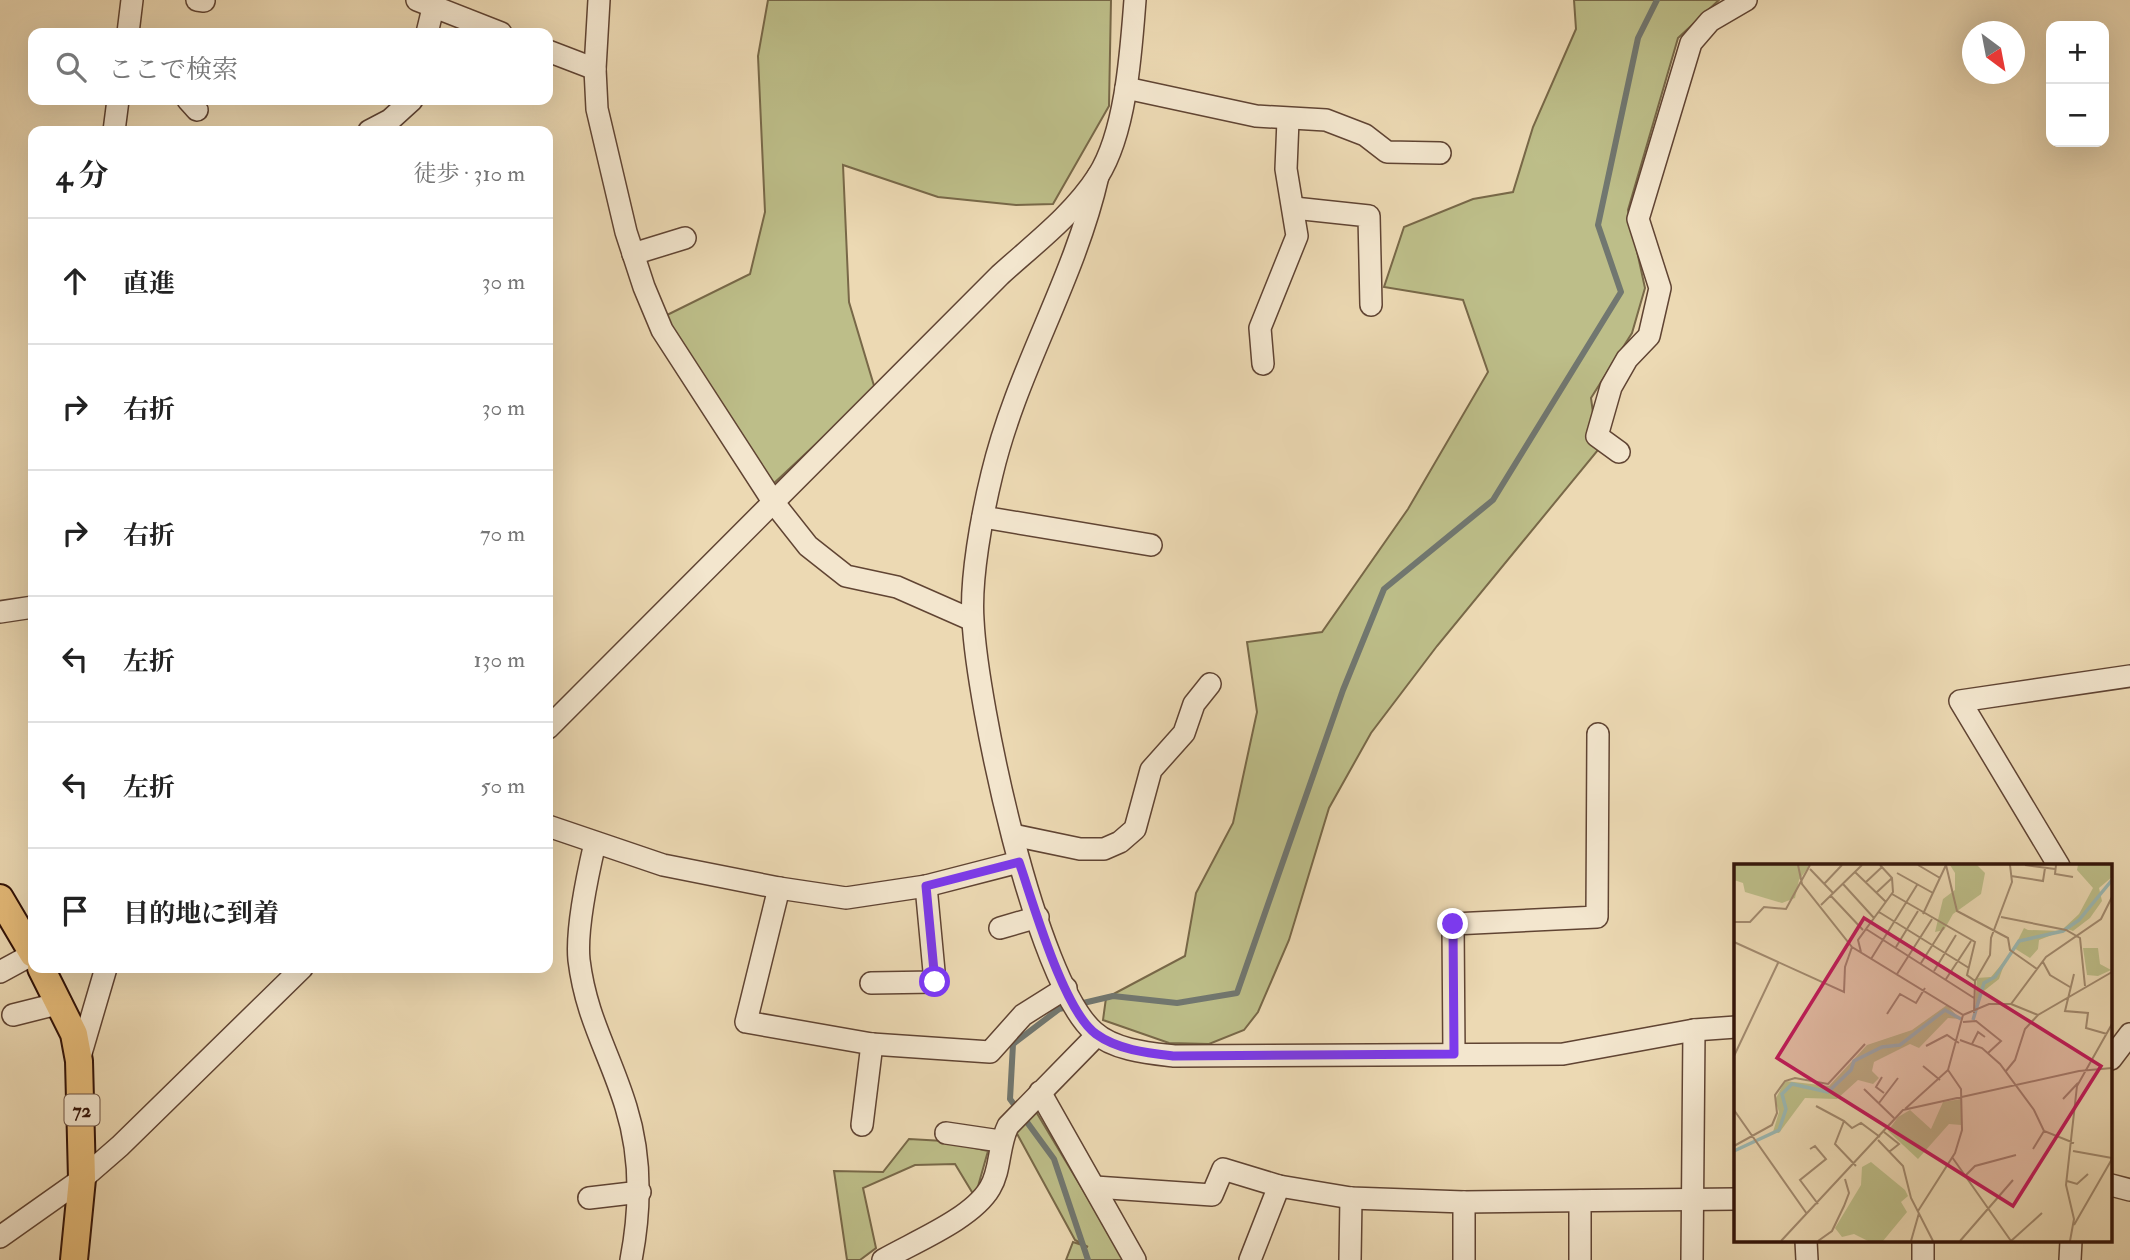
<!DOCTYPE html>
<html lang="ja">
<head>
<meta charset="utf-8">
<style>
	:root { --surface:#fff; --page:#f6f6f6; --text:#222; --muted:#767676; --line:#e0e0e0 }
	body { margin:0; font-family:"IM FELL Double Pica","Noto Serif JP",serif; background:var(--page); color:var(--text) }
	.controls { position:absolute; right:21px; top:21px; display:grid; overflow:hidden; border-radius:14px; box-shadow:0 7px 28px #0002 }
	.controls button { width:63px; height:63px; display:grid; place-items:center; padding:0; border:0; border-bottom:2px solid var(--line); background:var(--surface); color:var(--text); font:35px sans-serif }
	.compass { position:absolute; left:1962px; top:21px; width:63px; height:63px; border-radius:50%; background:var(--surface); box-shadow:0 7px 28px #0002; rotate:148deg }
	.stop { position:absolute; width:21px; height:21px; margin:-16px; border:5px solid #7c3aed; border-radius:50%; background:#fff }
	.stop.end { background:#7c3aed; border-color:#fff; box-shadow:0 2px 7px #0008 }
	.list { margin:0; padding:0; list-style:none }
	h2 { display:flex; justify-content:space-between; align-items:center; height:91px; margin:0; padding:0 28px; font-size:30px }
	h2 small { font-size:23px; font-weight:400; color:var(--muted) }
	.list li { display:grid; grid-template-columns:46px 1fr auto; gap:21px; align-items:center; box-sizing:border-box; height:126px; padding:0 28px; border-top:2px solid var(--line) }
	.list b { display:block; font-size:26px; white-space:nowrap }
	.list em { font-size:23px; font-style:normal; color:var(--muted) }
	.icon { flex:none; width:38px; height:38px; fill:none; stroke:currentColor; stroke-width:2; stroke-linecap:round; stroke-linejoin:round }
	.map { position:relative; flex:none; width:2130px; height:1260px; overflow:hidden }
	.search { position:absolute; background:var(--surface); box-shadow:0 7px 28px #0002; left:28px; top:28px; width:525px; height:77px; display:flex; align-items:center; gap:18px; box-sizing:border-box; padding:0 24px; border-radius:14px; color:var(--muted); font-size:26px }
	.panel { position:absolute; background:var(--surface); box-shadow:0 7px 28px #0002; left:28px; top:126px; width:525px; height:847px; border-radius:14px }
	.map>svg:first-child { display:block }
	.green { fill:#bdbe89; stroke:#786848; stroke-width:2 }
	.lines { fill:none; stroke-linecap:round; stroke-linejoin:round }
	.stream { stroke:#717770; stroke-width:6 }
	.minor-casing { stroke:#604433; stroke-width:24 }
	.major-casing { stroke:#321308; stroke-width:30 }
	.minor { stroke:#f3e6ce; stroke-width:21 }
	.major { stroke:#e6bc7a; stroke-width:26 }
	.route { stroke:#7c3aed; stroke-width:9 }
	.labels { text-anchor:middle; stroke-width:5; stroke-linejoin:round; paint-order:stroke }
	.shield { fill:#f3e6ce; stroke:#6c5243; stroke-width:2 }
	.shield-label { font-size:19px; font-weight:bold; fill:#321308 }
	.inset-river { fill:none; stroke:#9bb9b5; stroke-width:3.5 }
	.inset-road { fill:none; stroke:#a28a6f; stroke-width:2 }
	.view { fill:#c2185b; fill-opacity:0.15; stroke:#c2185b; stroke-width:3.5 }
	.inset-edge { fill:none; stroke:#321308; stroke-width:3.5 }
</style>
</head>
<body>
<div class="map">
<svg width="2130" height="1260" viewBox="0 0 2130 1260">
	<rect width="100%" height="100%" fill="#ecd9b3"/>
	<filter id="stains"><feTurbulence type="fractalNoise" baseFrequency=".00286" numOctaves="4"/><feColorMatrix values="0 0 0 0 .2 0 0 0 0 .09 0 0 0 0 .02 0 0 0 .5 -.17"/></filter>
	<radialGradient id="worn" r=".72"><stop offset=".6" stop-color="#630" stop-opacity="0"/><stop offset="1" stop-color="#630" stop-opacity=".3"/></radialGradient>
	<!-- green -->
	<g class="green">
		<polygon points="768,0 1111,0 1109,106 1053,204 1016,205 938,197 843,165 849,302 875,389 772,485 665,316 750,274 765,212 758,56"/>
		<polygon points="1574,0 1719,0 1678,38 1628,210 1645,288 1632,333 1591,398 1598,450 1437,646 1371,733 1329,808 1289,940 1258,1012 1244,1030 1209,1044 1169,1043 1103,1020 1106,998 1185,956 1196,893 1233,823 1257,712 1247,642 1322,632 1408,509 1488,372 1463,300 1384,287 1404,227 1473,199 1513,192 1533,127 1576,29"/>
		<polygon points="1035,1110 1125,1260 1066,1260 1073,1242 1088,1247 1075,1240 1015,1130"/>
		<polygon points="909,1139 944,1141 988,1151 975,1197 955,1164 915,1165 863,1188 876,1248 860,1260 847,1260 834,1171 883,1172"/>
	</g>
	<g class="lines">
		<!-- stream -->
		<g class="stream">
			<polyline points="1079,1004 1113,996 1177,1003 1237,993 1343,690 1384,589 1493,500 1621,292 1598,225 1638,38 1657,0"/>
			<polyline points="1068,1007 1059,1009 1013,1044 1010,1099 1054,1159 1088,1260"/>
		</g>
		<defs>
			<g id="minor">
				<polyline points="197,0 204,1"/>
				<polyline points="417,0 501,33"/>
				<polyline points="599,0 595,69 597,109 626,232 644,287 662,330 774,503 808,546 846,576 897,587 972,620"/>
				<polyline points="128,33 132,0"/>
				<polyline points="427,33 433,8"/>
				<polyline points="548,51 595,69"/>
				<polyline points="1126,88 1256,116 1326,120 1365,135 1387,152 1440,153"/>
				<polyline points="188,100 197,110"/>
				<polyline points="114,131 118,100"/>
				<polyline points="369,131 390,120 412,100"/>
				<path d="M1098,176C1074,281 1017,369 992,474C982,515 970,579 973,620C977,703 1035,980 1094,1032C1114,1050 1148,1053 1174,1056L1563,1054L1694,1030L1736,1027"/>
				<polyline points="1294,208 1369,216 1371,305"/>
				<polyline points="633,254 685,238"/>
				<polyline points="1263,364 1260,328 1297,236 1286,169 1288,120"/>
				<polyline points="1619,452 1597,436 1611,387 1627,359 1649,336 1660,288 1638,219 1691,43 1710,21 1746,0"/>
				<polyline points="983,517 1151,545"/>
				<polyline points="0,612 33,607"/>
				<path d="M548,728L1000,275C1033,245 1073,215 1098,176C1126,132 1131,52 1135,0"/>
				<polyline points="548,826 663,865 779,888 846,898 926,886 1019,862"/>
				<polyline points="1013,835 1080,849 1104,849 1120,842 1135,829 1151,770 1184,733 1194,704 1210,684"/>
				<path d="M595,843C588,873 576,930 579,960C586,1018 610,1054 626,1107C642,1158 641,1208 631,1260"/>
				<polyline points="2059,866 1960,701 2130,676"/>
				<polyline points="779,888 746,1022 872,1044 990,1052 1023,1015 1066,988"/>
				<polyline points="1000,928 1038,917"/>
				<polyline points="0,972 33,954"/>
				<polyline points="871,983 935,982 926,886"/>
				<polyline points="13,1015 61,1003"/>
				<polyline points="1454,1054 1453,924 1597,917 1598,734"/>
				<polyline points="2111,1059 2130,1034"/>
				<polyline points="79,1060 106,968"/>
				<polyline points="1040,1092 1135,1260"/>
				<polyline points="862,1125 872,1044"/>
				<polyline points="946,1133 1000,1141"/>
				<polyline points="2111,1185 2130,1190"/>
				<polyline points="1095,1187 1212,1195 1223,1169 1279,1186 1351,1198 1464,1202 1736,1199"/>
				<polyline points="589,1198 640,1192"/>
				<polyline points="0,1237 82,1179 120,1146 302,968"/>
				<polyline points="1806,1241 1807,1260"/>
				<path d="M883,1260C914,1242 972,1219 990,1188C1001,1170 998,1146 1008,1126L1097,1035"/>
				<polyline points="1250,1260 1279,1186"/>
				<polyline points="1350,1260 1351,1198"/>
				<polyline points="1464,1260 1464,1202"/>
				<polyline points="1580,1260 1580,1201"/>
				<polyline points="1692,1260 1694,1030"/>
				<polyline points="1923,1260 1923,1241"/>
				<polyline points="2070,1260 2071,1241"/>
			</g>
			<g id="major">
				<polyline points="0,898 33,954"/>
				<polyline points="41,968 74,1034 79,1061 82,1179 74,1260"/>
			</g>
		</defs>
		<!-- minor casing -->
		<use href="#minor" class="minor-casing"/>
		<!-- major casing -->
		<use href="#major" class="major-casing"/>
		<!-- minor -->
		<use href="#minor" class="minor"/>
		<!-- major -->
		<use href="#major" class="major"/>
	</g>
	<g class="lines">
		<!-- route -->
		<path class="route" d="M935,982L926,886L1019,862C1033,902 1063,1010 1096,1034C1118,1050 1148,1053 1174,1056L1454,1054L1453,924"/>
	</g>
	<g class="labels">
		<!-- shield labels -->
		<rect class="shield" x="64.5" y="1094.5" width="35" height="31" rx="5"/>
		<g class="shield-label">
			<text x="82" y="1117">72</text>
		</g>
	</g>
	<!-- overview -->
	<g transform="translate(1734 864)">
		<rect width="378" height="378" fill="#ecd9b3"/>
		<path d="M0,1H76L65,16L61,34L48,39L11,28L9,19L0,16ZM216,1H243L251,9L247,30L219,50L210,66L201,68L209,35L221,26V9ZM344,1H378V13L365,24L368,37L356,54L339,67L330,64L345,50L359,24L343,6ZM290,64L294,66L328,67L305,76L304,85L296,94L280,84ZM349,84H364L366,100L377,106L364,112L353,111ZM272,95L265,115L246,130L241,147L243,114L257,113ZM213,141L226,155L214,154L185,184L176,180L140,198L138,207L145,214L139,220L124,216L103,235L71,234L45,269L39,268L45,248L41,236L51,217L95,222L133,181L178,166ZM227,235V261L215,260L184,295L154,267L164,253L176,246L197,265L209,238ZM137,298L171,326L174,332L167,338L173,348L149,377H134L120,370L108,373L101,364L127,321L128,303Z" fill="#bdbe89"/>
		<path class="inset-river" d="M239,156L250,119L261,113L285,77L329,67L345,56L378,16M0,287L45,266L52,245L48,230L58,220L94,228L117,206L120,197L148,183L166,181L211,146L227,155"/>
		<path class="inset-road" d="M64,1L68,20L118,83L229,151L214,206L171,245M184,1L206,14M212,1L223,47L274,74L276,86L303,105M291,1L321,5M322,1L321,10L339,13M76,5L99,29M121,8L152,38M163,9L199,29M277,12L309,17L311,4M132,18L148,3M90,20L108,1M109,20L140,54M142,29L158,14M158,30L241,78L233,111L241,117L240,149M97,32L129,66M87,41L128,1M145,48L235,104M189,50L212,1M267,53L332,66L346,74L351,122M0,58H16L30,43L52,45L76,1M132,65L240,134M0,78L110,128L111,103L118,83M162,83L184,47M127,88L124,76L159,28L158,14L146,1M137,95L183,21M309,98L316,111L336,123M187,99L210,63M200,107L222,71M163,110L198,55M340,110L331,147L354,149L352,164L373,170M212,115L237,77M241,117L256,91L257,74L278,18L276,1M277,140L304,151M153,150L166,130L182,139L191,124M229,151L255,140H277L312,93L367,55L378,33M229,158L242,157L267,177L254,189M226,176L248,184L266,200L300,246L310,267L340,279M238,180L244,168L251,173M192,182L213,171L225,179M0,192L44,99M189,202L206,216M272,207L281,196L291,165L304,151L378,108M148,213L142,223L150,229M130,225L160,254M329,235L344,219M145,239L164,214M82,242L110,257L101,280L122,302M0,246L73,350M110,257L118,264L127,259L146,273M150,268L165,280L155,288M144,276L169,302L177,334L199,377M0,282L38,261L43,249L41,231L51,217L61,214L94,220L131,180M76,285L81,282L92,295L66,316L84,340M299,285L310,267M339,287L378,294M218,293L277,377M232,311L241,302L282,291M333,317L343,320L354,310M184,347L221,289L228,266L227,225L214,206M340,361L378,295M47,377L169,246L345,207L378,204M84,377L98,367L110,342L115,329L111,315M177,377L185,349M226,377L279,316M277,377L308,349M336,377L340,355L332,321L343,222L378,160"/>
		<path class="view" d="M130,54L367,202L279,342L43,194Z"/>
		<rect width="378" height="378" class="inset-edge"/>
	</g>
	<rect width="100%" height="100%" filter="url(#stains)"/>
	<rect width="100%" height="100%" fill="url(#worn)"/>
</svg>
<div class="controls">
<button>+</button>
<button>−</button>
</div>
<svg class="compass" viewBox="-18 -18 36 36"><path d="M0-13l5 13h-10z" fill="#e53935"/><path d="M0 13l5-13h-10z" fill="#767676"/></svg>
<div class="stop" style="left:935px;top:982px"></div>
<div class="stop end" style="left:1453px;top:924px"></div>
<div class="search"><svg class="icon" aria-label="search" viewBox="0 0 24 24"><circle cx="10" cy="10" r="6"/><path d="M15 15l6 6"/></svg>ここで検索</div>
<section class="panel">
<h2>4 分<small>徒歩 · 310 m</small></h2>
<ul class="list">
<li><svg class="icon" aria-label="ahead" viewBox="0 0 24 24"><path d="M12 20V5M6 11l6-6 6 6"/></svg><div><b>直進</b></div><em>30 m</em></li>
<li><svg class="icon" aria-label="right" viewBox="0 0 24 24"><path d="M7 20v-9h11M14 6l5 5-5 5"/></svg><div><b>右折</b></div><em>30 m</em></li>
<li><svg class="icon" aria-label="right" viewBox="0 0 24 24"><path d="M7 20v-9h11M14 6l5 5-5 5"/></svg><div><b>右折</b></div><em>70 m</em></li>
<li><svg class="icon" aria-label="left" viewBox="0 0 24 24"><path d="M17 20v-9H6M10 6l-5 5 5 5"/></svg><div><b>左折</b></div><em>130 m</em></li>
<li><svg class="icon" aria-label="left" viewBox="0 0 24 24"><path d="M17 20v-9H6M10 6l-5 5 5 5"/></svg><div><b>左折</b></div><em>50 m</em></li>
<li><svg class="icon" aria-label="arrive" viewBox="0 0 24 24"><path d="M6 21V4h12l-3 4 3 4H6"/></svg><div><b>目的地に到着</b></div></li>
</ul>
</section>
</div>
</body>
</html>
